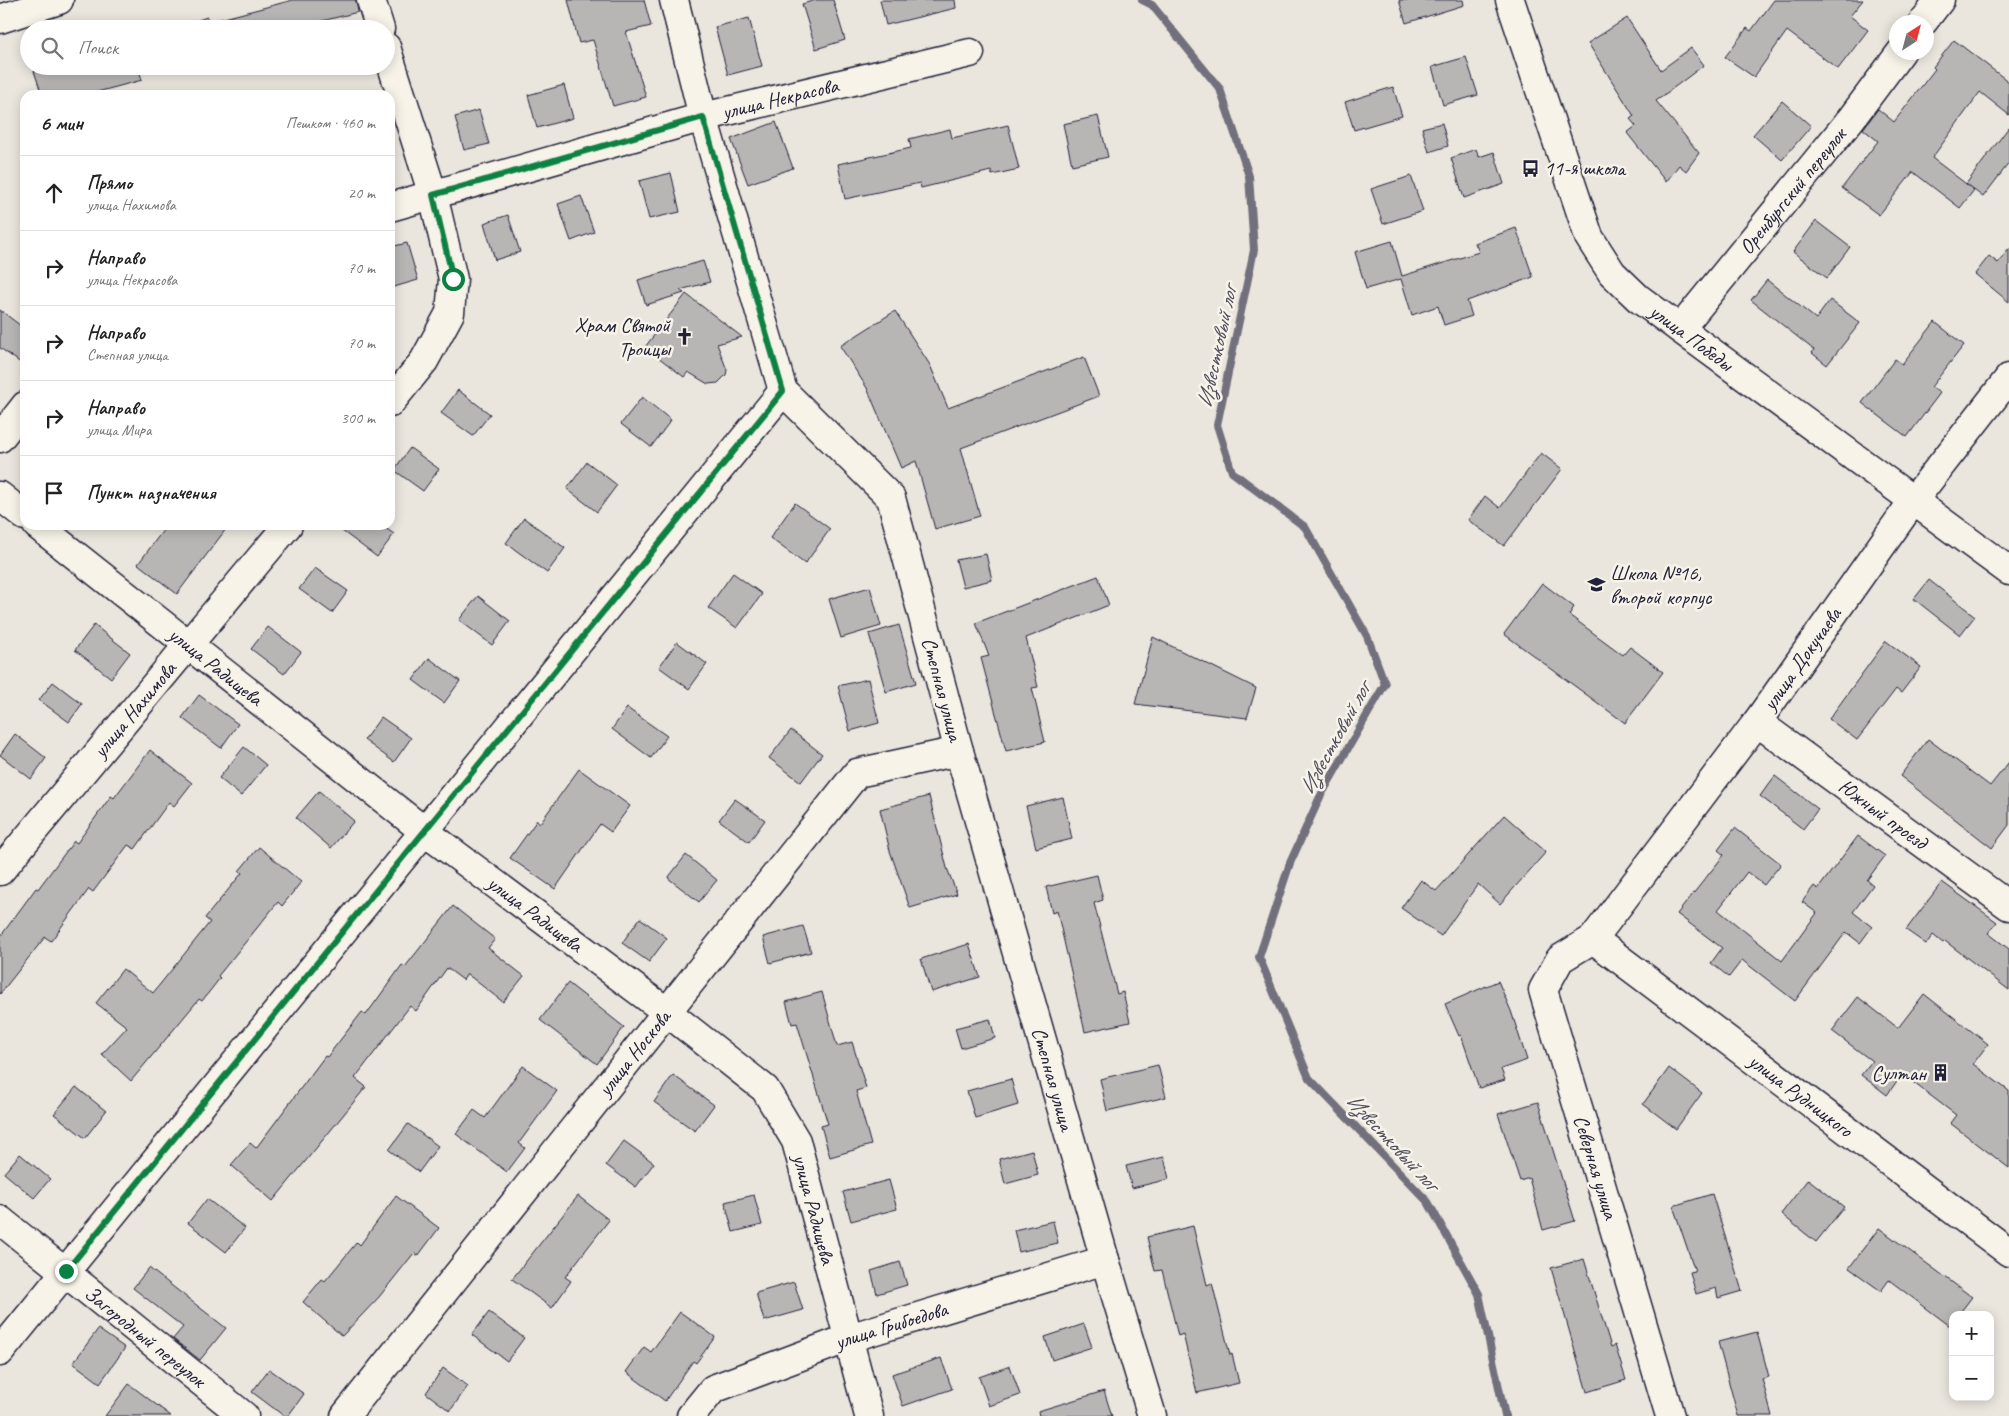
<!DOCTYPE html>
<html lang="ru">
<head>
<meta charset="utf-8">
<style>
	:root { --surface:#fff; --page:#f2f2f2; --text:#222; --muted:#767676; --line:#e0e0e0 }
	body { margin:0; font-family:Caveat,sans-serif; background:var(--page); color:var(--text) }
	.controls { position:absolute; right:15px; bottom:15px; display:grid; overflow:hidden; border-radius:10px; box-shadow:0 2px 12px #0003 }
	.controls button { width:45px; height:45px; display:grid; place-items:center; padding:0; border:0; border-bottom:1px solid var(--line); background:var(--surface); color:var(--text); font:25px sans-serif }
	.compass { position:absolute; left:1889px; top:15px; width:45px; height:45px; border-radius:50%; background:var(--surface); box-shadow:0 2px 12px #0003; rotate:36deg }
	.stop { position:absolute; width:15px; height:15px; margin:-11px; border:4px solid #0b8043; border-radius:50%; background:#fff }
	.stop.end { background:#0b8043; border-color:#fff; box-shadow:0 1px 5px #0008 }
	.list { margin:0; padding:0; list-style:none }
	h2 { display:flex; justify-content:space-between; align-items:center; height:65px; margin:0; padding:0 20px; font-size:21px }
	h2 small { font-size:16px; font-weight:400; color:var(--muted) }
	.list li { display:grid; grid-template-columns:32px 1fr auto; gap:15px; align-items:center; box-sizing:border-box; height:75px; padding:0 20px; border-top:1px solid var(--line) }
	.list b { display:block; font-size:19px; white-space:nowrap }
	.list p { margin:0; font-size:16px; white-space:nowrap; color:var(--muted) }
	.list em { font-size:16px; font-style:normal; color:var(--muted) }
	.icon { flex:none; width:28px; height:28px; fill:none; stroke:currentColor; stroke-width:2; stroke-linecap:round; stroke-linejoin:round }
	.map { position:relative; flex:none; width:2009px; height:1416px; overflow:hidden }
	.search { position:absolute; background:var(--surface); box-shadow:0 2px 12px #0003; left:20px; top:20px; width:375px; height:55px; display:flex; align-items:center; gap:12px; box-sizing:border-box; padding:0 18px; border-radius:28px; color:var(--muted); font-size:19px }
	.panel { position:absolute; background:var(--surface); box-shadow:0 2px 12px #0003; left:20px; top:90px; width:375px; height:440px; border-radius:15px }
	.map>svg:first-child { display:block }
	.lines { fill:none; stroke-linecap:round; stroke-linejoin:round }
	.stream { stroke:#716f7b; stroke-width:8 }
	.building { fill:#b8b6b5; stroke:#22223b }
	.minor-casing { stroke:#22223b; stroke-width:31 }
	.minor { stroke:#f7f3e8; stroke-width:28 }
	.route { stroke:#0b8043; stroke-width:6 }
	.labels { text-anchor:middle; stroke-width:5; stroke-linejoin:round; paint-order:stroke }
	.street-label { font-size:21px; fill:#22223b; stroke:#f7f3e8 }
	.poi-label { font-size:21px; fill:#22223b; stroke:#f7f3e8; text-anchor:start }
	.water-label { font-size:22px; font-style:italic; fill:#504f60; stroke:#f7f3e8 }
</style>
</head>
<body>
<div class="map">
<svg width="2009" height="1416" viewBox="0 0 2009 1416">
	<rect width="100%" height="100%" fill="#eae6de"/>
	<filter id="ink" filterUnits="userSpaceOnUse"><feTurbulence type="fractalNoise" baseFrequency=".02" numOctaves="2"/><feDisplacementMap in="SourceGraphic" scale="10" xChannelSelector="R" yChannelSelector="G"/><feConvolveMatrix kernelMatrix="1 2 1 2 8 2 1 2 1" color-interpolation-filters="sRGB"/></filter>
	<g filter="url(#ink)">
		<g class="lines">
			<!-- stream -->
			<polyline class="stream" points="1142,0 1152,5 1220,89 1249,176 1254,250 1217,425 1232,472 1305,527 1367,636 1385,684 1320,797 1290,863 1259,957 1309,1078 1428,1202 1479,1294 1505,1416"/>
		</g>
		<!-- building -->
		<g class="building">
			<polygon points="293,0 356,0 358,12 290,29 173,29 207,17 209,22"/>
			<polygon points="568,0 644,0 651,26 626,32 646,97 613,106 593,40 579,43"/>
			<polygon points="816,0 833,0 845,40 816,49 802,4"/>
			<polygon points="880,0 955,0 956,8 886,25"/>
			<polygon points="1399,0 1463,0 1464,5 1406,23"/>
			<polygon points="1774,0 1863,0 1850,16 1868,30 1838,69 1787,31 1754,77 1725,57 1747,28 1751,31"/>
			<polygon points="749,18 762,66 728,75 715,27"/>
			<polygon points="1627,18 1661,70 1691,48 1704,65 1656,101 1699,153 1686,171 1679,165 1666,182 1627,133 1636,126 1630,119 1634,116 1588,43"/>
			<polygon points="1954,40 2009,82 2009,115 1980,92 1932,158 1974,190 1960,208 1913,172 1879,215 1842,188 1878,141 1863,129 1878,109 1894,122 1935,69 1933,67"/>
			<polygon points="1466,57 1478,95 1443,105 1432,67"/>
			<polygon points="46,66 138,66 142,80 86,95 42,95 34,71"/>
			<polygon points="564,85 573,118 537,128 528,95"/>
			<polygon points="1393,87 1402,116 1354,130 1345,102"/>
			<polygon points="1782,101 1811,126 1782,160 1753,135"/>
			<polygon points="479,110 489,144 464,150 455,117"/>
			<polygon points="1098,116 1108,157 1072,165 1063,124"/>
			<polygon points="776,122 793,168 748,184 731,139"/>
			<polygon points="1442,123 1448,146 1429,152 1422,128"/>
			<polygon points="1008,125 1019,169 992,175 991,171 921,188 920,183 845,199 838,164 911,148 909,139 950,129 952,138"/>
			<polygon points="2009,127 2009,163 1983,197 1966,184"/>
			<polygon points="1476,149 1479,157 1494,152 1504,184 1464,198 1451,158"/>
			<polygon points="671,173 680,212 649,219 639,181"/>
			<polygon points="1411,176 1423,211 1383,224 1371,189"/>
			<polygon points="581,196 594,232 571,241 558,204"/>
			<polygon points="508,215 520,252 495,260 484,223"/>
			<polygon points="1816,221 1850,247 1827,278 1793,252"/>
			<polygon points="1516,228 1533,277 1467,301 1472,316 1444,325 1438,306 1412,315 1401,279 1366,289 1355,252 1392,241 1402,276 1479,252 1475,243"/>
			<polygon points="407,243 418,280 394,287 390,273 390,247"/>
			<polygon points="2009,249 2009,302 1975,274 1989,256 1998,263"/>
			<polygon points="703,261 710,282 680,290 684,293 646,305 638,280"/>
			<polygon points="1767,280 1816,319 1830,300 1860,323 1827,365 1812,353 1814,350 1751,300"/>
			<polygon points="686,294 742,337 717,344 727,370 726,375 718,383 708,384 688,372 684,377 645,347"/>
			<polygon points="0,310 25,329 25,366 0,348"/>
			<polygon points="895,311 930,365 948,408 1084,357 1099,396 961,448 980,516 935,529 916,461 901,468 867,388 840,346"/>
			<polygon points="1935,322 1964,345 1931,387 1940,393 1907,437 1862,403 1895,359 1902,364"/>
			<polygon points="458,390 490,414 473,436 441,413"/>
			<polygon points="642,397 671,420 651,447 621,424"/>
			<polygon points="410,448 439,469 423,491 394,470"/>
			<polygon points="1541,453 1562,469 1504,546 1468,520 1485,496 1500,508"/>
			<polygon points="587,462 617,485 597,512 567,489"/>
			<polygon points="795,503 830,529 805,564 770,538"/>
			<polygon points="524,518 565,548 547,573 506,543"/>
			<polygon points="167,525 229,525 177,594 138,564"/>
			<polygon points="334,525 381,525 394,534 377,557"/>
			<polygon points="986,554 992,580 963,587 956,560"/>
			<polygon points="315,568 348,591 332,613 299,589"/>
			<polygon points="733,573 762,594 737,628 708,608"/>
			<polygon points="1098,576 1109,605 1026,638 1038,687 1032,688 1045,742 1006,751 981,658 989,656 976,623"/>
			<polygon points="1929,580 1975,616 1960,635 1914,599"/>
			<polygon points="1542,583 1574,607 1569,615 1623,655 1630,647 1663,672 1625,723 1504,634"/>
			<polygon points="870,587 881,626 841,638 829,599"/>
			<polygon points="478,596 510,621 492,645 459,620"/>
			<polygon points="94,625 130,653 111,678 75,650"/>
			<polygon points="899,625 916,683 886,692 869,634"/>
			<polygon points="268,627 301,652 284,674 251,649"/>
			<polygon points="1153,637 1256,688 1247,718 1135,704"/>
			<polygon points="1886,641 1921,667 1901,693 1896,689 1857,740 1829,719"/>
			<polygon points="677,642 707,664 689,689 659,667"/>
			<polygon points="429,658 460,681 444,703 413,680"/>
			<polygon points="868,679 879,723 850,731 838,686"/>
			<polygon points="53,682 82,704 69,722 39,700"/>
			<polygon points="199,695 238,724 221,748 182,718"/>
			<polygon points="627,708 667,736 651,758 612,729"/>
			<polygon points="381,717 411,738 394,762 364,740"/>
			<polygon points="791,730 822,754 801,782 769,758"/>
			<polygon points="15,734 46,758 31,779 0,755"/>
			<polygon points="1928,739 1990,786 2009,762 2009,825 1992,848 1900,776"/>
			<polygon points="244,747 266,765 241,796 219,778"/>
			<polygon points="150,750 192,783 174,806 169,802 135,849 128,845 93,892 89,889 51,941 45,937 0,994 0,937 36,888 38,889 74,841 77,843 111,796 114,798"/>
			<polygon points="579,769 630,806 611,832 600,824 555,889 510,858 537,820 540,823"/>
			<polygon points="1775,776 1818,809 1803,829 1760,796"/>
			<polygon points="319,791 354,821 331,848 296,818"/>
			<polygon points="929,796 947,868 957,894 910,908 890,851 880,809"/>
			<polygon points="1063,797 1072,839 1036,848 1026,806"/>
			<polygon points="735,799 765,820 749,842 719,820"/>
			<polygon points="1504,815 1546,852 1500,904 1478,884 1441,936 1401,908 1421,880 1436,891"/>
			<polygon points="1735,828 1781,864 1764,885 1747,872 1718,910 1782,961 1817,913 1802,902 1814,886 1818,889 1858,836 1885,856 1867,880 1873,885 1853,912 1872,927 1860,943 1846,932 1795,1001 1742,960 1729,977 1711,963 1722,948 1677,914 1724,855 1718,850"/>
			<polygon points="259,847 301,882 282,906 278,902 218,976 220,978 202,1001 199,999 131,1081 102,1054 127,1027 96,1003 123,969 153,993 210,922 205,918 242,873 239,871"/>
			<polygon points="686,855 717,880 699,902 668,878"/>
			<polygon points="1097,875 1103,900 1094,903 1117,994 1123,992 1130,1022 1085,1032 1057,911 1052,913 1046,887"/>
			<polygon points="1942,882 1997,922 1988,933 2009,949 2009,990 1945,941 1943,943 1933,935 1926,944 1906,930"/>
			<polygon points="453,906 495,939 488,948 524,976 503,1002 467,974 463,980 447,968 416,1011 410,1006 355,1078 366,1087 273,1201 231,1165 250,1143 256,1148 325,1056 327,1057 362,1012 366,1015 402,965 405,967"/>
			<polygon points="640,918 667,938 649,962 622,943"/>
			<polygon points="803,926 811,952 770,963 763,937"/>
			<polygon points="969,944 980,977 931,992 921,959"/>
			<polygon points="1498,981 1511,1011 1527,1060 1501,1069 1505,1080 1479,1088 1461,1035 1459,1036 1445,1004"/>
			<polygon points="568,983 624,1027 597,1064 540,1020"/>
			<polygon points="822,992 837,1046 852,1042 866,1088 856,1091 871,1145 830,1157 821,1126 828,1124 797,1023 792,1024 786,1002"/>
			<polygon points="1924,994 1988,1044 1973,1064 2009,1091 2009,1168 1950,1123 1956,1115 1902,1074 1887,1095 1861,1075 1872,1061 1832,1031 1858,997 1898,1028"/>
			<polygon points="990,1019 995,1038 961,1048 955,1028"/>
			<polygon points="1158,1065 1166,1097 1107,1111 1100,1079"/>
			<polygon points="523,1066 557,1091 519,1143 525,1148 507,1172 456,1134 474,1110 485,1118"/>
			<polygon points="1669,1068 1702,1093 1676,1129 1643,1104"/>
			<polygon points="673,1075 714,1105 695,1131 654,1102"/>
			<polygon points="1011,1079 1018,1105 975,1118 967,1091"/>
			<polygon points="76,1087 106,1111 85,1138 54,1114"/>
			<polygon points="1538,1102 1575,1221 1543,1230 1529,1178 1520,1181 1498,1114"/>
			<polygon points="408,1124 438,1146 419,1172 389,1150"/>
			<polygon points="624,1141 654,1163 636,1187 606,1165"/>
			<polygon points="1032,1150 1038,1175 1005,1184 999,1159"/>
			<polygon points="20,1154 50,1179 34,1198 4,1173"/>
			<polygon points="1164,1157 1169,1179 1132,1188 1126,1166"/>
			<polygon points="1808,1179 1844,1207 1816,1242 1781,1214"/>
			<polygon points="889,1180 897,1209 851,1221 843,1192"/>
			<polygon points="1712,1194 1742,1291 1718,1298 1716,1288 1696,1294 1690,1272 1695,1271 1673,1206"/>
			<polygon points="754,1195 762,1225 733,1232 725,1202"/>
			<polygon points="396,1196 439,1228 418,1256 414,1253 379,1297 342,1336 303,1302 322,1279 325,1281 357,1242 360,1245"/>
			<polygon points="578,1196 609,1220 565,1277 571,1281 552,1308 512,1279"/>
			<polygon points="207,1199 245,1228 226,1252 188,1223"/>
			<polygon points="1053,1221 1058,1243 1019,1252 1014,1230"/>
			<polygon points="1193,1226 1207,1285 1212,1283 1230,1355 1232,1354 1239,1383 1197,1393 1183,1334 1178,1336 1162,1270 1155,1271 1147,1237"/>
			<polygon points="1879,1228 1972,1297 1958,1315 1953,1315 1950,1326 1889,1280 1881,1291 1849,1268"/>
			<polygon points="1584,1259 1611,1347 1615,1345 1626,1380 1587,1392 1551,1268"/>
			<polygon points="900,1262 907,1285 877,1294 871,1271"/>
			<polygon points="149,1268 226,1328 200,1360 173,1339 183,1327 133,1288"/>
			<polygon points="794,1282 803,1310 764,1321 756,1293"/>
			<polygon points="489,1312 524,1338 507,1361 472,1335"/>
			<polygon points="680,1312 715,1337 696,1363 693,1361 665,1401 626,1372 644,1347 651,1352"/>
			<polygon points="1084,1324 1092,1347 1052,1360 1045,1337"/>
			<polygon points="98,1329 125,1348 100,1383 73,1363"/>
			<polygon points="1757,1332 1769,1377 1762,1379 1772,1416 1738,1416 1718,1342"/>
			<polygon points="941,1358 952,1389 903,1406 892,1374"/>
			<polygon points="1010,1366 1020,1395 989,1406 979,1377"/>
			<polygon points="443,1368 468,1386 450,1411 426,1393"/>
			<polygon points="269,1369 304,1394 288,1416 284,1416 252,1392"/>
			<polygon points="129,1384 171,1416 105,1416"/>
			<polygon points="1104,1391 1112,1416 1039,1416 1038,1411"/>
		</g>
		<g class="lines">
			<defs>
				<g id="minor">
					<polyline points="371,0 380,29"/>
					<path id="s1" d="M674,0L703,117L783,391L891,498L959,751L1105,1260L1152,1416"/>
					<path id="s2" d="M1510,0L1589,237L1612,273L1638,298L1680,329L2009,571"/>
					<polyline points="0,19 59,0"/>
					<polyline points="1923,22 1940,0"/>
					<polyline points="386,47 433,195 453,279 450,313 424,361 390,403"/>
					<path id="s3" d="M390,207L703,117L970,53"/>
					<path id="s4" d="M1680,329L1851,119L1901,52"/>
					<polyline points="0,438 25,406"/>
					<polyline points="0,496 25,516"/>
					<path id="s5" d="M37,525L424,831L667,1012L765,1089L796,1141L869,1416"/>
					<path id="s6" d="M1757,722L2009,906"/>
					<path id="s7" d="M0,871L288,525"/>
					<path id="s8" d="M1593,939L2009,1252"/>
					<path id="s9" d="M0,1220L244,1416"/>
					<polyline points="0,1352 783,391"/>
					<path id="s10" d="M345,1416L857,773L959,751"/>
					<path id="s11" d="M691,1416L713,1389L849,1338L1105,1260"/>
					<path id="s12" d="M1670,1416L1543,990L1560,959L1593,939L1757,722L1913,501L2009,378"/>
				</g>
			</defs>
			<!-- minor casing -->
			<use href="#minor" class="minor-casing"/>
			<!-- minor -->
			<use href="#minor" class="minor"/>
		</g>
	</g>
	<g class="lines" filter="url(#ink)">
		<!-- route -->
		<polyline class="route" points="66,1271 783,391 703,117 433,195 453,279"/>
	</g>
	<!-- icons -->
	<defs>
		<symbol id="bus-bare" viewBox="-9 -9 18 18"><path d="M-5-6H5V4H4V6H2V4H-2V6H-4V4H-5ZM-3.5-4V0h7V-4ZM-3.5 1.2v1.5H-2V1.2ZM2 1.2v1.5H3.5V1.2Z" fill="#22223b" stroke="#f7f3e8" stroke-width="2.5" paint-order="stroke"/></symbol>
		<symbol id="church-bare" viewBox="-9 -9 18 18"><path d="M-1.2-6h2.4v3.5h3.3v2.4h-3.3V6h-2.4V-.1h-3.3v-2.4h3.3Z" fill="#22223b" stroke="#f7f3e8" stroke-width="2.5" paint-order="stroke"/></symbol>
		<symbol id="school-bare" viewBox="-9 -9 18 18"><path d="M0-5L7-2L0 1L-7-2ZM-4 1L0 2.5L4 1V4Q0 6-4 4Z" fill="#22223b" stroke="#f7f3e8" stroke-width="2.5" paint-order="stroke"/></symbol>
		<symbol id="building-bare" viewBox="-9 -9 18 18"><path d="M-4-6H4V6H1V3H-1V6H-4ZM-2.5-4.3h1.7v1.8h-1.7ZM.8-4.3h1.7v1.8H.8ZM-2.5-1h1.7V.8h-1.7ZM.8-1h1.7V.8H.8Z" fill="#22223b" stroke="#f7f3e8" stroke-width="2.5" paint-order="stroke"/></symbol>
	</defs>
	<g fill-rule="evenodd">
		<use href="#bus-bare" x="1518" y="156" width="25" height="25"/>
		<use href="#church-bare" x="672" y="324" width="25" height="25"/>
		<use href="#school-bare" x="1584" y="572" width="25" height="25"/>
		<use href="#building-bare" x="1928" y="1060" width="25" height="25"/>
	</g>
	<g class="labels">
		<!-- street labels -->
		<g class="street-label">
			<text dy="7" stroke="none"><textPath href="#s3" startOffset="405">улица Некрасова</textPath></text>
			<text dy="7" stroke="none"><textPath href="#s4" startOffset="178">Оренбургский переулок</textPath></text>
			<text dy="7" stroke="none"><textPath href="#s2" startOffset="395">улица Победы</textPath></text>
			<text dy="7" stroke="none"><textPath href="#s12" startOffset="868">улица Докучаева</textPath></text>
			<text dy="7" stroke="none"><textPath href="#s5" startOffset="228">улица Радищева</textPath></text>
			<text dy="7" stroke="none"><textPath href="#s1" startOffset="756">Степная улица</textPath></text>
			<text dy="7" stroke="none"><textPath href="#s7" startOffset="210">улица Нахимова</textPath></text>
			<text dy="7" stroke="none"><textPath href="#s6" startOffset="156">Южный проезд</textPath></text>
			<text dy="7" stroke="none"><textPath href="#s5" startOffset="632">улица Радищева</textPath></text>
			<text dy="7" stroke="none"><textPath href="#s10" startOffset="464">улица Носкова</textPath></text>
			<text dy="7" stroke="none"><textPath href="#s1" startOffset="1161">Степная улица</textPath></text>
			<text dy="7" stroke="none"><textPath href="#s8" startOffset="260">улица Рудницкого</textPath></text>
			<text transform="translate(1596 1167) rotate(73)" y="7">Северная улица</text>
			<text dy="7" stroke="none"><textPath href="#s5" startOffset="1052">улица Радищева</textPath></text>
			<text dy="7" stroke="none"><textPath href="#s11" startOffset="224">улица Грибоедова</textPath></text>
			<text dy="7" stroke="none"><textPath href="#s9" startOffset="186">Загородный переулок</textPath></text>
		</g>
		<!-- poi labels -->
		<g class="poi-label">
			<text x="1544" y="175">11-я школа</text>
			<text x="670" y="332" text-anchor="end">Храм Святой<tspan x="670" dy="24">Троицы</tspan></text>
			<text x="1610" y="580">Школа №16,<tspan x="1610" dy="24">второй корпус</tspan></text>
			<text x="1926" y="1080" text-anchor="end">Султан</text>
		</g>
		<!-- water labels -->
		<g class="water-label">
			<text transform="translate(1216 347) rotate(-78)" y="8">Известковый лог</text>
			<text transform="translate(1334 738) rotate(-61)" y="8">Известковый лог</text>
			<text transform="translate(1393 1141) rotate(47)" y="8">Известковый лог</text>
		</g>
	</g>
</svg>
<div class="controls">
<button>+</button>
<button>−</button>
</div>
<svg class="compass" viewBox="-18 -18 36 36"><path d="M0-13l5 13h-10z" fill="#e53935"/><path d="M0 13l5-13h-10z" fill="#767676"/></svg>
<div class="stop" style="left:453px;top:279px"></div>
<div class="stop end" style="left:66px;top:1271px"></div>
<div class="search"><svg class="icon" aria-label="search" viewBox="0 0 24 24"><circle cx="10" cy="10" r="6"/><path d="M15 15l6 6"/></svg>Поиск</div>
<section class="panel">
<h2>6 мин<small>Пешком · 460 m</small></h2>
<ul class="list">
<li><svg class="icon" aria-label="ahead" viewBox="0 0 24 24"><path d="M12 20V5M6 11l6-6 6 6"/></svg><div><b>Прямо</b><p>улица Нахимова</p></div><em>20 m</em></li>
<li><svg class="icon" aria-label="right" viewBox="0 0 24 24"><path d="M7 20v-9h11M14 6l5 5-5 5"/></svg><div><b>Направо</b><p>улица Некрасова</p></div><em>70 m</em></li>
<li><svg class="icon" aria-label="right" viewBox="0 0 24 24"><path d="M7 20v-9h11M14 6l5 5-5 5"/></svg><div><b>Направо</b><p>Степная улица</p></div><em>70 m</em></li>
<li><svg class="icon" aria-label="right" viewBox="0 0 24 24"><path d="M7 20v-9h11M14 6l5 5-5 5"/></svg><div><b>Направо</b><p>улица Мира</p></div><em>300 m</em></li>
<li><svg class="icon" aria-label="arrive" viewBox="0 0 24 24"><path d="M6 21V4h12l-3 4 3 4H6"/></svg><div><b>Пункт назначения</b></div></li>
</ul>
</section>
</div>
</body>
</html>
